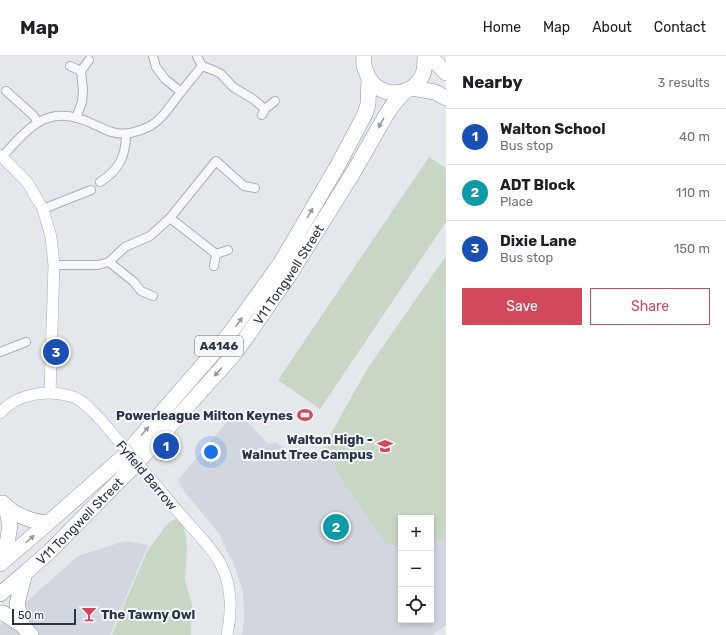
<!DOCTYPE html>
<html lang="en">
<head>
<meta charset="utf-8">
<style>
	:root { --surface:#fff; --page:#f2f2f2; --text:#202124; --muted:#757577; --line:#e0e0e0; --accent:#d1495b }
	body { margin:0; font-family:Rubik,sans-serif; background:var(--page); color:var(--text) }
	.controls { position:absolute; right:12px; bottom:12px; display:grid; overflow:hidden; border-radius:0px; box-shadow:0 2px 6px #0003 }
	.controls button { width:36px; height:36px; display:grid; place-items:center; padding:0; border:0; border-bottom:1px solid var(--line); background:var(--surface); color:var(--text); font:20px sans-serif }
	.scale { position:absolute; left:12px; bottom:10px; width:64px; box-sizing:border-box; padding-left:4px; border:2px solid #2b3445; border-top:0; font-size:11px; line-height:14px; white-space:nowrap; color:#2b3445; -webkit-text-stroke:3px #f4f6f9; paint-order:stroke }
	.you { position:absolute; left:211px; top:396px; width:14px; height:14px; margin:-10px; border:3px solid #fff; border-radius:50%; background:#1a73e8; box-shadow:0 0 0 6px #1a73e833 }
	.badge { display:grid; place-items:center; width:26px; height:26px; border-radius:50%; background:var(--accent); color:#fff; font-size:13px; font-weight:700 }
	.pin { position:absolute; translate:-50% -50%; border:2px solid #fff; box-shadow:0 1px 4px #0006 }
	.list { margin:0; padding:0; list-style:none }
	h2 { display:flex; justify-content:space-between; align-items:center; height:52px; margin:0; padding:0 16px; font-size:17px }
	h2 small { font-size:13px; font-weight:400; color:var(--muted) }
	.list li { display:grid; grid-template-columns:26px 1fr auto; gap:12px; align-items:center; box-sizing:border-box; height:56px; padding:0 16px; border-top:1px solid var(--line) }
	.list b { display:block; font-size:15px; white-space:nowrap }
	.list p { margin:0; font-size:13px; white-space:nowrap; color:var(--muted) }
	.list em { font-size:13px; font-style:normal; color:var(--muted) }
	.actions { display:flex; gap:8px; padding:12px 16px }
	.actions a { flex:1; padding:9px 0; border:1px solid var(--accent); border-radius:0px; text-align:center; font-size:14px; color:var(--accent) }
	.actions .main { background:var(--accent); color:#fff }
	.icon { flex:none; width:22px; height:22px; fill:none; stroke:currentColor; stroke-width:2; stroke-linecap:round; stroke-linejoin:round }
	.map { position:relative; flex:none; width:446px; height:579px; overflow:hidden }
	header { display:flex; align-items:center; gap:24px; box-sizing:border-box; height:56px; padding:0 20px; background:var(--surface); border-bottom:1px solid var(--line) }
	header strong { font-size:19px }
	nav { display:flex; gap:22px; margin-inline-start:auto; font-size:14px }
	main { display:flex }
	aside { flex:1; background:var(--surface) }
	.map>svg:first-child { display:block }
	.built { fill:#d2d6de; fill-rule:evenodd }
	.green { fill:#c9d6c5 }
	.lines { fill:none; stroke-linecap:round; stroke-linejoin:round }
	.street-casing { stroke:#a9aeb7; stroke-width:10 }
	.secondary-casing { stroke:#a9aeb7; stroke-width:12 }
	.highway-casing { stroke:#8b94a3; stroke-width:16 }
	.street { stroke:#f7f8fa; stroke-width:8 }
	.secondary { stroke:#fff; stroke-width:11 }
	.highway { stroke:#fff; stroke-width:15 }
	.secondary-bridge-casing { stroke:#a9aeb7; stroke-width:12; stroke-linecap:butt }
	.secondary-bridge { stroke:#fff; stroke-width:11 }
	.oneway { fill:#959aa2 }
	.labels { text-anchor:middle; stroke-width:4; stroke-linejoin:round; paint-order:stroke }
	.shield { fill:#f4f6f9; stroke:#676e7b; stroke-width:1 }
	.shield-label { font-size:12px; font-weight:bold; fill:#2b3445 }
	.street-label { font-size:13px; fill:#2b3445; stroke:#f4f6f9 }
	.poi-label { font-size:13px; font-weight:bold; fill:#2b3445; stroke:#f4f6f9; text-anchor:end }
</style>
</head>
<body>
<header>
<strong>Map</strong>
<nav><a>Home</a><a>Map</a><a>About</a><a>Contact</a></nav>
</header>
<main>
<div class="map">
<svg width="446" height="579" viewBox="0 0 446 579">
	<rect width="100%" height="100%" fill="#e4e7ec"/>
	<!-- built -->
	<g class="built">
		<path d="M446,200V569L432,579H242L244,565L243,535L233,505L228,498L220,479L184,435L178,424L237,354L268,388L276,386L284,392L295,405L308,399L317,403L368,312ZM401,462H431V564H401Z"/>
		<polygon points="125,485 148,489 110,579 0,579 0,569 78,500"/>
	</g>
	<!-- green -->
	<g class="green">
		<polygon points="429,101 446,112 446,166 320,353 278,324"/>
		<polygon points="446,200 446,484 437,483 431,485 431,462 401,462 401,491 386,487 344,428 325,388 368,312"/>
		<polygon points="175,463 177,463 183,469 186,480 187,490 185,524 192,548 191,568 191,579 112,579 127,542 148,494 156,483 169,466"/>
	</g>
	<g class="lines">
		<defs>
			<g id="street">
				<polyline points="153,0 156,11 165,23 181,36"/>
				<polyline points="197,0 202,10 213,14 221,18 233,31 253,43 265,53"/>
				<polyline points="70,10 81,15"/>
				<polyline points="6,35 33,59 38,66"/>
				<polyline points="262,59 265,53 275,45"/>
				<polyline points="76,62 82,46 83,34 81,15 89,4"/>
				<path d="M2,101C14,88 31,67 48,62C63,57 81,62 95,69C101,71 106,75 112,76C124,80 139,76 150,70C163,63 172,47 181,36C188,27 195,19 202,10"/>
				<path d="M100,126C119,114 126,100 126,78"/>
				<polyline points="43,153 91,134"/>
				<polyline points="170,162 216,198"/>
				<polyline points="216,198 228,194"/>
				<polyline points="109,206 134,226 141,235 153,240"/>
				<polyline points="54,209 98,209 109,206 125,191 150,180 170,162 216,105 244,130 255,132"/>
				<polyline points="214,210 216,198"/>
				<polyline points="0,296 26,286"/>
			</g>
			<g id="secondary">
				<polyline points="0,99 27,126 43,153 51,181 54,209 50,337"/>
				<path d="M0,357C17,338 46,333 70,340C82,343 91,354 100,363"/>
				<path d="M165,440C175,453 186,465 197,477C206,487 216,498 221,509C232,530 232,557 227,579"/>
			</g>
			<g id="highway">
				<path d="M364,0C363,7 364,12 367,18C377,43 412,43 423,18C425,12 425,6 425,0"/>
				<polyline points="430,0 446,17"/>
				<polyline points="412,32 435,36 446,42"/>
				<path d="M3,447C13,459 33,466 48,467"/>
				<polyline points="0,504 7,488 10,469 6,451"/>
				<polyline points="0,508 48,467 124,400 228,280 280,208 338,109 365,58 368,48 369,24"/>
				<path id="s1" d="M0,538L25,517L50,495L136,408L236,296L290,218L353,117L385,61L392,50L404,36"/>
				<polyline points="0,557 3,557 22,569 31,579"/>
				<polyline points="22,569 17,548 25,517"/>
			</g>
		</defs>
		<!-- street casing -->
		<use href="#street" class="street-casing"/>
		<!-- secondary casing -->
		<use href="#secondary" class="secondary-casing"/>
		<!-- highway casing -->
		<use href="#highway" class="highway-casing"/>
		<!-- street -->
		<use href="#street" class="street"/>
		<!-- secondary -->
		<use href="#secondary" class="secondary"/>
		<!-- highway -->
		<use href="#highway" class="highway"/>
		<defs>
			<polyline id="secondary-bridge" points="100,363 165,440"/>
		</defs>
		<!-- secondary-bridge casing -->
		<use href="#secondary-bridge" class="secondary-bridge-casing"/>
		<!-- secondary-bridge -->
		<use href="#secondary-bridge" class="secondary-bridge"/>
	</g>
	<!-- one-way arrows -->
	<defs><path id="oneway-solid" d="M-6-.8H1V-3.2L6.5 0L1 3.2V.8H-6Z"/></defs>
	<g class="oneway">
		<use href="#oneway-solid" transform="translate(381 67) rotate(119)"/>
		<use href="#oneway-solid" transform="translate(310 157) rotate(-59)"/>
		<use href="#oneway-solid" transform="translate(239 266) rotate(-54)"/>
		<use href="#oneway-solid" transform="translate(218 316) rotate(132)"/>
		<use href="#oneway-solid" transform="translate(145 375) rotate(-49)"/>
		<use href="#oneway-solid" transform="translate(30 483) rotate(-40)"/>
	</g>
	<!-- icons -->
	<defs>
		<symbol id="stadium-bare" viewBox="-9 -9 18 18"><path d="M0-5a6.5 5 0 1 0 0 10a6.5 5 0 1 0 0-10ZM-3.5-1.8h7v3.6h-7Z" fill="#d1495b" stroke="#f4f6f9" stroke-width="2.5" paint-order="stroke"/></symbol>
		<symbol id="school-bare" viewBox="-9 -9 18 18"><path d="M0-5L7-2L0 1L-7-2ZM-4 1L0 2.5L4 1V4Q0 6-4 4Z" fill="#d1495b" stroke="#f4f6f9" stroke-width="2.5" paint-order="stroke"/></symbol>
		<symbol id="bar-bare" viewBox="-9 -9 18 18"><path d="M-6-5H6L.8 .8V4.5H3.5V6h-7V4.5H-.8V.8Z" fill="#d1495b" stroke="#f4f6f9" stroke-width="2.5" paint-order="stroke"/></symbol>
	</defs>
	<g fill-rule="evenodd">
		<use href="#stadium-bare" x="294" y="348" width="22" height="22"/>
		<use href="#school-bare" x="374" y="379" width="22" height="22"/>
		<use href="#bar-bare" x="78" y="547" width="22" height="22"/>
	</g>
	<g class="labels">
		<!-- shield labels -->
		<rect class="shield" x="195" y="280" width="48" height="20" rx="3"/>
		<g class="shield-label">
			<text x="219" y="294">A4146</text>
		</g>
		<!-- street labels -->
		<g class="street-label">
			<text dy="5" stroke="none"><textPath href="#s1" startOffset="432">V11 Tongwell Street</textPath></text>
			<text transform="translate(147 419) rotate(50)" y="5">Fyfield Barrow</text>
			<text dy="5" stroke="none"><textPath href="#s1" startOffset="108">V11 Tongwell Street</textPath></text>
		</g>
		<!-- poi labels -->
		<g class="poi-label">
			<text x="293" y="364">Powerleague Milton Keynes</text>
			<text x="373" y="388">Walton High -<tspan x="373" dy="15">Walnut Tree Campus</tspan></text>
			<text x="101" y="563" text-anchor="start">The Tawny Owl</text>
		</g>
	</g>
</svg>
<div class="controls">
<button>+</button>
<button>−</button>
<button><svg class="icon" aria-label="locate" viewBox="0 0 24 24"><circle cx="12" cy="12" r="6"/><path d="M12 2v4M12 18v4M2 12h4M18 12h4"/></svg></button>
</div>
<div class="scale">50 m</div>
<div class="you"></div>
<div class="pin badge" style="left:166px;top:390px;background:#1a4fb4">1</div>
<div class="pin badge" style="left:336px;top:471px;background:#0f9aa8">2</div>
<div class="pin badge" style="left:56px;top:296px;background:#1a4fb4">3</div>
</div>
<aside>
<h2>Nearby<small>3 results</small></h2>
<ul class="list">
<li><span class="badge" style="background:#1a4fb4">1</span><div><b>Walton School</b><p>Bus stop</p></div><em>40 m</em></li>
<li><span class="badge" style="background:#0f9aa8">2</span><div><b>ADT Block</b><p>Place</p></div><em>110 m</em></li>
<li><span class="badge" style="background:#1a4fb4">3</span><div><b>Dixie Lane</b><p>Bus stop</p></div><em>150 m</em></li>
</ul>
<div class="actions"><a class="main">Save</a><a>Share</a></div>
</aside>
</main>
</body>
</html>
